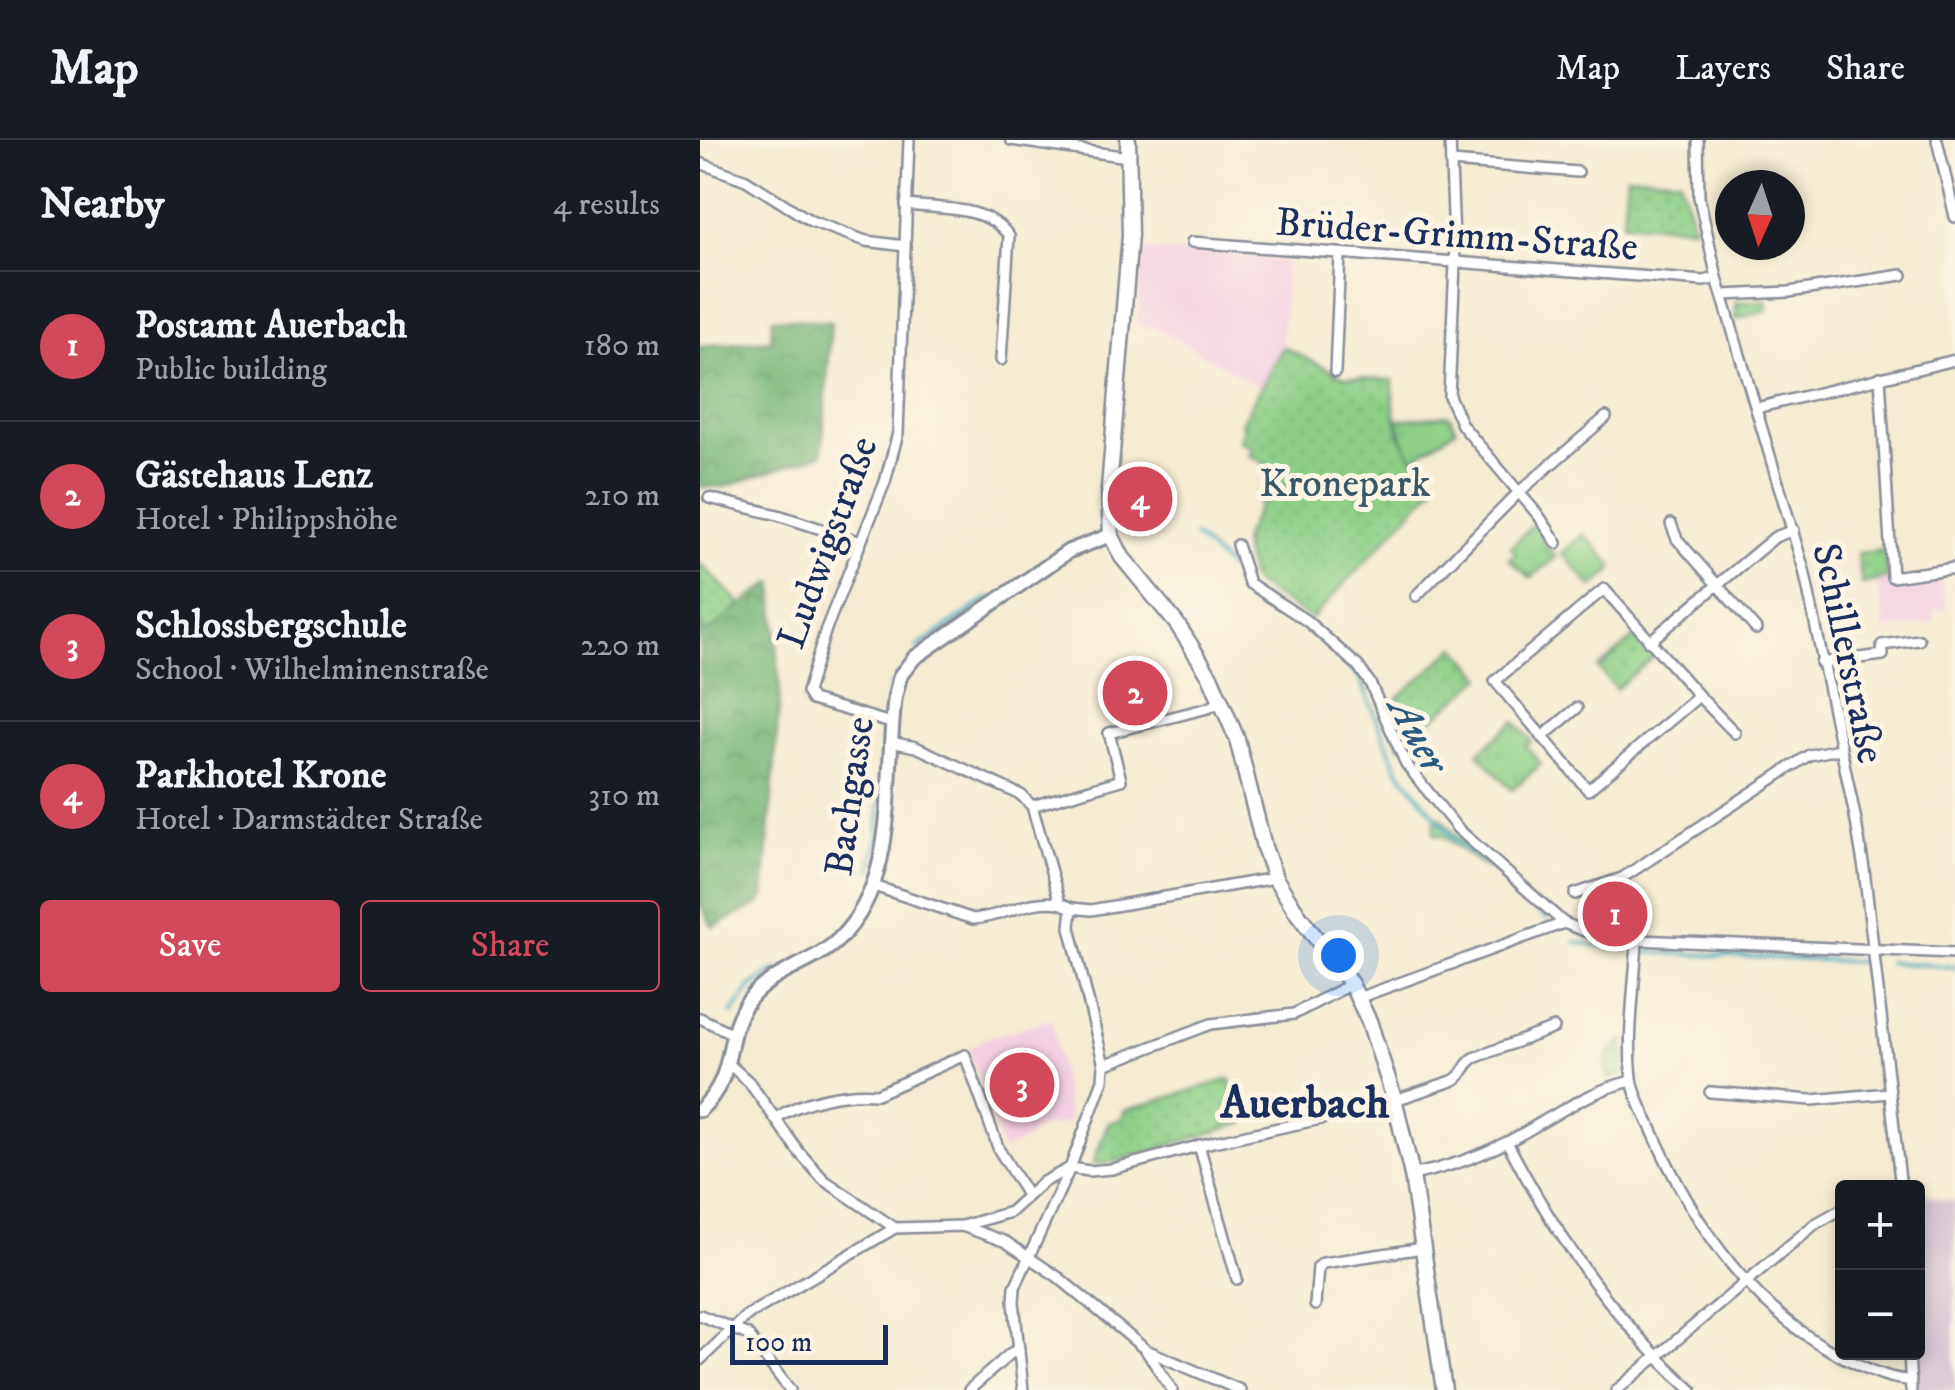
<!DOCTYPE html>
<html lang="en">
<head>
<meta charset="utf-8">
<style>
	:root { --surface:#171b24; --page:#20242c; --text:#f1f3f6; --muted:#9ea1a6; --line:#363941; --accent:#d1495b }
	body { margin:0; font-family:"IM FELL DW Pica",serif; background:var(--page); color:var(--text) }
	.controls { position:absolute; right:30px; bottom:30px; display:grid; overflow:hidden; border-radius:10px; box-shadow:0 5px 15px #0003 }
	.controls button { width:90px; height:90px; display:grid; place-items:center; padding:0; border:0; border-bottom:2px solid var(--line); background:var(--surface); color:var(--text); font:50px sans-serif }
	.compass { position:absolute; left:1015px; top:30px; width:90px; height:90px; border-radius:50%; background:var(--surface); box-shadow:0 5px 15px #0003; rotate:183deg }
	.scale { position:absolute; left:30px; bottom:25px; width:158px; box-sizing:border-box; padding-left:10px; border:5px solid #1b2f5e; border-top:0; font-size:28px; line-height:35px; white-space:nowrap; color:#1b2f5e; -webkit-text-stroke:8px #fcf5e5; paint-order:stroke }
	.you { position:absolute; left:638px; top:815px; width:35px; height:35px; margin:-25px; border:8px solid #fff; border-radius:50%; background:#1a73e8; box-shadow:0 0 0 15px #1a73e833 }
	.badge { display:grid; place-items:center; width:65px; height:65px; border-radius:50%; background:var(--accent); color:#fff; font-size:32px; font-weight:700 }
	.pin { position:absolute; translate:-50% -50%; border:5px solid #fff; box-shadow:0 2px 10px #0006 }
	.list { margin:0; padding:0; list-style:none }
	h2 { display:flex; justify-content:space-between; align-items:center; height:130px; margin:0; padding:0 40px; font-size:42px }
	h2 small { font-size:32px; font-weight:400; color:var(--muted) }
	.list li { display:grid; grid-template-columns:65px 1fr auto; gap:30px; align-items:center; box-sizing:border-box; height:150px; padding:0 40px; border-top:2px solid var(--line) }
	.list b { display:block; font-size:38px; white-space:nowrap }
	.list p { margin:0; font-size:32px; white-space:nowrap; color:var(--muted) }
	.list em { font-size:32px; font-style:normal; color:var(--muted) }
	.actions { display:flex; gap:20px; padding:30px 40px }
	.actions a { flex:1; padding:22px 0; border:2px solid var(--accent); border-radius:10px; text-align:center; font-size:35px; color:var(--accent) }
	.actions .main { background:var(--accent); color:#fff }
	.map { position:relative; flex:none; width:1255px; height:1250px; overflow:hidden }
	header { display:flex; align-items:center; gap:60px; box-sizing:border-box; height:140px; padding:0 50px; background:var(--surface); border-bottom:2px solid var(--line) }
	header strong { font-size:48px }
	nav { display:flex; gap:55px; margin-inline-start:auto; font-size:35px }
	main { display:flex }
	aside { flex:1; background:var(--surface) }
	.map>svg:first-child { display:block }
	.built { fill:#f2cfe2 }
	.industrial { fill:#cfbdd0 }
	.grass { fill:url(#grass-tufts); stroke:#547f72; stroke-width:2.5 }
	.forest { fill:url(#forest-crowns); stroke:#467069; stroke-width:2.5 }
	.park { fill:url(#park-dots); stroke:#547f72; stroke-width:2.5 }
	.lines { fill:none; stroke-linecap:round; stroke-linejoin:round }
	.stream { stroke:#41aac1; stroke-width:4 }
	.minor-casing { stroke:#888d98; stroke-width:14 }
	.secondary-casing { stroke:#888d98; stroke-width:18 }
	.primary-casing { stroke:#888d98; stroke-width:19 }
	.minor { stroke:#fff; stroke-width:9 }
	.secondary { stroke:#fff; stroke-width:12 }
	.primary { stroke:#fff; stroke-width:14 }
	.labels { text-anchor:middle; stroke-width:10; stroke-linejoin:round; paint-order:stroke }
	.street-label { font-size:40px; fill:#1b2f5e; stroke:#fcf5e5 }
	.park-label { font-size:40px; fill:#385768; stroke:#fcf5e5 }
	.water-label { font-size:42px; font-style:italic; fill:#285a81; stroke:#fcf5e5 }
	.quarter-label { font-size:45px; font-weight:bold; fill:#1b2f5e; stroke:#fcf5e5 }
</style>
</head>
<body>
<header>
<strong>Map</strong>
<nav><a>Map</a><a>Layers</a><a>Share</a></nav>
</header>
<main>
<aside>
<h2>Nearby<small>4 results</small></h2>
<ul class="list">
<li><span class="badge">1</span><div><b>Postamt Auerbach</b><p>Public building</p></div><em>180 m</em></li>
<li><span class="badge">2</span><div><b>Gästehaus Lenz</b><p>Hotel · Philippshöhe</p></div><em>210 m</em></li>
<li><span class="badge">3</span><div><b>Schlossbergschule</b><p>School · Wilhelminenstraße</p></div><em>220 m</em></li>
<li><span class="badge">4</span><div><b>Parkhotel Krone</b><p>Hotel · Darmstädter Straße</p></div><em>310 m</em></li>
</ul>
<div class="actions"><a class="main">Save</a><a>Share</a></div>
</aside>
<div class="map">
<svg width="1255" height="1250" viewBox="0 0 1255 1250">
	<defs>
		<pattern id="grass-tufts" width="24" height="20" patternUnits="userSpaceOnUse" patternTransform="scale(2.5)"><rect width="24" height="20" fill="#8dcf87"/><path d="M3 7l-1-3M5 7V3M7 7l1-3M15 17l-1-3M17 17v-4M19 17l1-3" fill="none" stroke="#79b277"/></pattern>
		<pattern id="forest-crowns" width="20" height="18" patternUnits="userSpaceOnUse" patternTransform="scale(2.5)"><rect width="20" height="18" fill="#72b274"/><path d="M2 6a3 3 0 1 1 6 0M12 15a3 3 0 1 1 6 0" fill="none" stroke="#5d9162"/></pattern>
		<pattern id="park-dots" width="8" height="8" patternUnits="userSpaceOnUse" patternTransform="scale(2.5)"><rect width="8" height="8" fill="#8dcf87"/><path d="M2 2h.1M6 6h.1" fill="none" stroke="#79b277" stroke-width="1.8" stroke-linecap="round"/></pattern>
	</defs>
	<rect width="100%" height="100%" fill="#fcf5e5"/>
	<filter id="ink" filterUnits="userSpaceOnUse"><feTurbulence type="fractalNoise" baseFrequency=".01" numOctaves="2"/><feDisplacementMap in="SourceGraphic" scale="20" xChannelSelector="R" yChannelSelector="G"/><feConvolveMatrix kernelMatrix="1 2 1 2 8 2 1 2 1" color-interpolation-filters="sRGB"/></filter>
	<filter id="wash" filterUnits="userSpaceOnUse"><feTurbulence type="fractalNoise" baseFrequency=".0048" numOctaves="4" result="noise"/><feDisplacementMap in="SourceGraphic" scale="40" xChannelSelector="R" yChannelSelector="G"/><feGaussianBlur stdDeviation="2.25" result="paint"/><feColorMatrix in="noise" values="0 0 0 0 0 0 0 0 0 0 0 0 0 0 0 0 0 1.4 0 .05"/><feComposite in="paint" operator="in"/></filter>
	<g filter="url(#wash)">
		<rect width="100%" height="100%" fill="#f5ebd2"/>
		<!-- built -->
		<g class="built">
			<polygon points="443,110 587,118 582,205 560,247 456,188 437,186"/>
			<polygon points="1240,433 1247,468 1233,471 1234,483 1185,490 1177,442"/>
			<polygon points="352,879 369,982 338,988 322,1002 303,1011 269,909 284,899"/>
		</g>
		<!-- industrial -->
		<polygon class="industrial" points="1218,1052 1242,1060 1255,1061 1255,1250 1216,1250"/>
		<!-- grass -->
		<g class="grass">
			<polygon points="1066,161 1068,170 1036,179 1036,162"/>
			<polygon points="749,275 756,289 714,318 709,314 696,280"/>
			<polygon points="836,381 845,392 842,399 856,417 831,438 809,419 816,413 811,407"/>
			<polygon points="884,394 912,424 912,431 892,447 862,413"/>
			<polygon points="815,581 832,601 826,606 841,624 812,650 778,613"/>
			<polygon points="740,677 756,695 791,723 787,728 743,696 734,694 735,680"/>
		</g>
		<!-- forest -->
		<g class="forest">
			<polygon points="72,178 131,182 122,314 24,347 0,347 0,206 71,200"/>
			<path d="M74,442L80,557L64,756L60,764L13,787L0,764V487L6,492C30,475 49,457 74,442Z"/>
		</g>
		<!-- park -->
		<g class="park">
			<polygon points="927,35 980,39 994,87 923,82"/>
			<path d="M583,207L645,237L693,240C693,292 702,307 735,346L612,479L552,442L542,402L576,330L549,315L552,307L540,301L544,287L541,283Z"/>
			<polygon points="1186,410 1187,438 1162,444 1157,413"/>
			<polygon points="0,423 40,463 30,475 6,493 0,487"/>
			<polygon points="940,493 957,514 916,549 898,528"/>
			<polygon points="756,507 783,537 700,607 685,569"/>
			<polygon points="924,900 922,934 909,939 906,928 908,914"/>
			<polygon points="530,939 545,983 414,1022 393,1024 408,983 422,979 424,971"/>
		</g>
		<g class="lines">
			<!-- stream -->
			<g class="stream">
				<polyline points="494,396 542,440"/>
				<path d="M563,458C598,482 633,505 660,538L697,628L754,699L806,739L827,760"/>
				<polyline points="217,508 291,457"/>
				<polyline points="185,574 192,544"/>
				<polyline points="171,729 178,697 184,592"/>
				<polyline points="839,773 847,780"/>
				<polyline points="875,802 927,810"/>
				<polyline points="941,812 1166,822"/>
				<polyline points="1188,822 1255,827"/>
				<polyline points="32,874 51,847 77,829"/>
			</g>
		</g>
	</g>
	<g filter="url(#ink)">
		<g class="lines">
			<defs>
				<g id="minor">
					<polyline points="311,0 428,17"/>
					<polyline points="750,0 755,124 749,256 762,285 839,376 857,403"/>
					<polyline points="998,0 999,57 1017,138 1104,430 1155,676 1164,729 1201,1048"/>
					<polyline points="1237,0 1255,77"/>
					<polyline points="751,22 878,32"/>
					<polyline points="0,23 46,40 111,81 166,101 205,106"/>
					<path d="M206,65C240,69 287,65 309,96L301,220"/>
					<polyline points="492,102 1004,141 1017,138"/>
					<polyline points="1023,155 1089,152 1202,135"/>
					<polyline points="635,232 640,115"/>
					<polyline points="1180,237 1192,437 1255,428"/>
					<polyline points="1056,268 1255,220"/>
					<polyline points="9,358 78,375 161,402"/>
					<polyline points="971,384 977,399 1056,489"/>
					<polyline points="537,405 549,443 607,481 658,526 670,543 706,624 757,688 864,783"/>
					<polygon points="904,449 999,556 888,650 795,541"/>
					<polyline points="716,456 819,352 906,277"/>
					<polyline points="949,502 1075,397 1094,390"/>
					<polyline points="1121,523 1183,515 1182,505 1219,500"/>
					<polyline points="999,556 1035,593"/>
					<polyline points="191,583 112,560 107,552 126,489 185,342 198,293 209,0"/>
					<polyline points="842,597 877,568"/>
					<polyline points="190,602 216,607 321,655 332,666 360,763 372,768 370,787 404,925 403,940 370,1028 315,1147 314,1162 323,1250"/>
					<polyline points="332,666 421,640 409,593 508,568 522,561"/>
					<path d="M174,746L273,779C303,777 329,758 360,763"/>
					<polyline points="875,754 922,738 1109,615 1139,609"/>
					<polyline points="372,768 391,770 575,738"/>
					<path d="M937,800C935,845 927,894 932,938C934,955 944,973 951,988C992,1083 1056,1178 1153,1222C1171,1230 1190,1240 1211,1240"/>
					<polyline points="658,858 864,783 887,792 937,800 1255,813"/>
					<polyline points="0,878 33,894"/>
					<polyline points="29,924 49,942 99,1012 124,1040 195,1088 262,1086 306,1102 358,1137 446,1210 540,1250"/>
					<polyline points="404,925 511,884 594,874 651,844"/>
					<polyline points="1010,952 1112,960 1189,953"/>
					<path d="M76,978C103,960 146,951 177,954L265,915L299,1010L327,1055"/>
					<path d="M807,1002C855,1094 914,1181 992,1250"/>
					<polyline points="499,1005 537,1139"/>
					<path d="M712,1035C746,1028 776,1018 807,1002C848,981 885,951 932,941"/>
					<polyline points="1181,1048 1201,1044"/>
					<path d="M262,1086L310,1072L343,1042L370,1028L389,1031L412,1029L513,1002L668,969L752,941C764,936 763,925 774,918L854,888"/>
					<polyline points="615,1165 618,1127 623,1123 723,1108"/>
					<polyline points="0,1175 48,1195 90,1250"/>
					<polyline points="447,1212 472,1250"/>
					<polyline points="1209,1212 1211,1250"/>
					<polyline points="0,1220 46,1176 195,1088"/>
					<polyline points="269,1250 311,1213 319,1210"/>
					<polyline points="917,1250 1115,1084 1142,1069"/>
				</g>
				<path id="secondary" d="M0,970C40,933 21,896 49,860C71,831 112,825 138,800C201,740 184,636 195,557L200,536L214,518L369,411L411,395"/>
				<polyline id="primary" points="428,0 430,95 409,349 411,395 422,417 477,484 510,536 537,599 564,707 575,738 598,774 651,844 669,881 694,958 712,1035 744,1250"/>
			</defs>
			<!-- minor casing -->
			<use href="#minor" class="minor-casing"/>
			<!-- secondary casing -->
			<use href="#secondary" class="secondary-casing"/>
			<!-- primary casing -->
			<use href="#primary" class="primary-casing"/>
			<!-- minor -->
			<use href="#minor" class="minor"/>
			<!-- secondary -->
			<use href="#secondary" class="secondary"/>
			<!-- primary -->
			<use href="#primary" class="primary"/>
		</g>
	</g>
	<g class="labels">
		<!-- street labels -->
		<g class="street-label">
			<text transform="translate(757 93) rotate(4)" y="14">Brüder-Grimm-Straße</text>
			<text transform="translate(126 402) rotate(-70)" y="14">Ludwigstraße</text>
			<text transform="translate(1150 513) rotate(78)" y="14">Schillerstraße</text>
			<text transform="translate(148 656) rotate(-82)" y="14">Bachgasse</text>
		</g>
		<!-- park labels -->
		<g class="park-label">
			<text x="645" y="356">Kronepark</text>
		</g>
		<!-- water labels -->
		<g class="water-label">
			<text transform="translate(720 594) rotate(61)" y="15">Auer</text>
		</g>
		<!-- quarter labels -->
		<g class="quarter-label">
			<text x="605" y="977">Auerbach</text>
		</g>
	</g>
</svg>
<div class="controls">
<button>+</button>
<button>−</button>
</div>
<svg class="compass" viewBox="-18 -18 36 36"><path d="M0-13l5 13h-10z" fill="#e53935"/><path d="M0 13l5-13h-10z" fill="#9ea1a6"/></svg>
<div class="scale">100 m</div>
<div class="you"></div>
<div class="pin badge" style="left:915px;top:774px">1</div>
<div class="pin badge" style="left:435px;top:553px">2</div>
<div class="pin badge" style="left:322px;top:945px">3</div>
<div class="pin badge" style="left:440px;top:359px">4</div>
</div>
</main>
</body>
</html>
